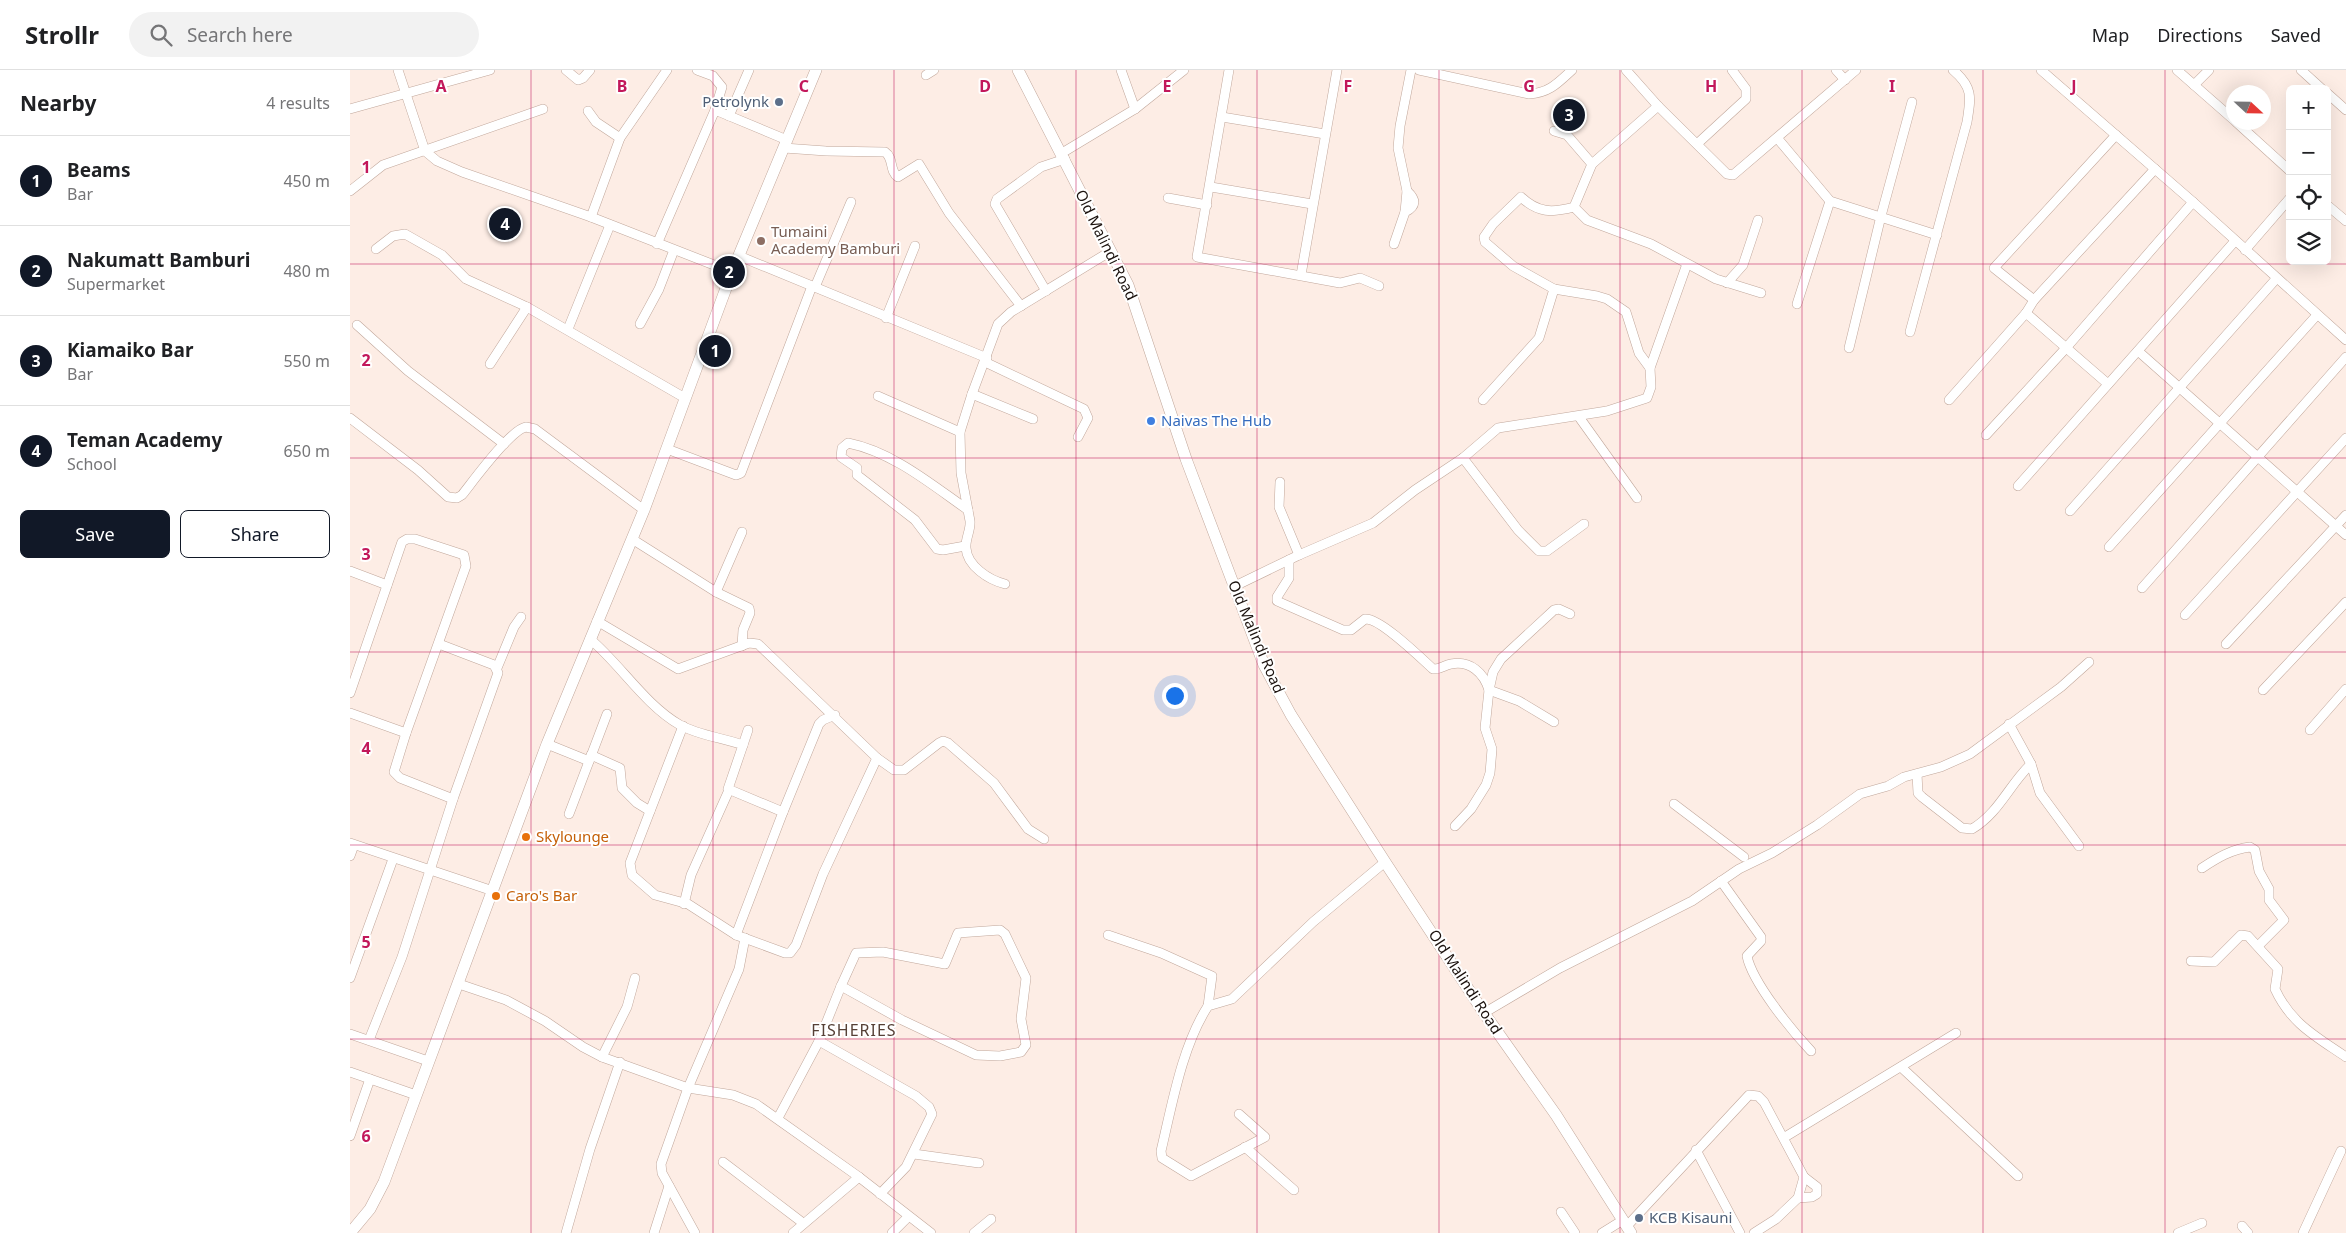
<!DOCTYPE html>
<html lang="en">
<head>
<meta charset="utf-8">
<style>
	:root { --surface:#fff; --page:#f2f2f2; --text:#202124; --muted:#757577; --line:#e0e0e0; --accent:#111827 }
	body { margin:0; font-family:"Noto Sans",sans-serif; background:var(--page); color:var(--text) }
	.controls { position:absolute; right:15px; top:15px; display:grid; overflow:hidden; border-radius:8px; box-shadow:0 5px 20px #0002 }
	.controls button { width:45px; height:45px; display:grid; place-items:center; padding:0; border:0; border-bottom:1px solid var(--line); background:var(--surface); color:var(--text); font:25px sans-serif }
	.compass { position:absolute; left:1876px; top:15px; width:45px; height:45px; border-radius:50%; background:var(--surface); box-shadow:0 5px 20px #0002; rotate:112deg }
	.you { position:absolute; left:824px; top:625px; width:18px; height:18px; margin:-12px; border:4px solid #fff; border-radius:50%; background:#1a73e8; box-shadow:0 0 0 8px #1a73e833 }
	.badge { display:grid; place-items:center; width:32px; height:32px; border-radius:50%; background:var(--accent); color:#fff; font-size:16px; font-weight:700 }
	.pin { position:absolute; translate:-50% -50%; border:2px solid #fff; box-shadow:0 1px 5px #0006 }
	.list { margin:0; padding:0; list-style:none }
	h2 { display:flex; justify-content:space-between; align-items:center; height:65px; margin:0; padding:0 20px; font-size:21px }
	h2 small { font-size:16px; font-weight:400; color:var(--muted) }
	.list li { display:grid; grid-template-columns:32px 1fr auto; gap:15px; align-items:center; box-sizing:border-box; height:90px; padding:0 20px; border-top:1px solid var(--line) }
	.list b { display:block; font-size:19px; white-space:nowrap }
	.list p { margin:0; font-size:16px; white-space:nowrap; color:var(--muted) }
	.list em { font-size:16px; font-style:normal; color:var(--muted) }
	.actions { display:flex; gap:10px; padding:15px 20px }
	.actions a { flex:1; padding:11px 0; border:1px solid var(--accent); border-radius:8px; text-align:center; font-size:18px; color:var(--accent) }
	.actions .main { background:var(--accent); color:#fff }
	.icon { flex:none; width:28px; height:28px; fill:none; stroke:currentColor; stroke-width:2; stroke-linecap:round; stroke-linejoin:round }
	.map { position:relative; flex:none; width:1996px; height:1163px; overflow:hidden }
	header { display:flex; align-items:center; gap:30px; box-sizing:border-box; height:70px; padding:0 25px; background:var(--surface); border-bottom:1px solid var(--line) }
	header strong { font-size:24px }
	nav { display:flex; gap:28px; margin-inline-start:auto; font-size:18px }
	.search { width:350px; height:45px; background:var(--page); display:flex; align-items:center; gap:12px; box-sizing:border-box; padding:0 18px; border-radius:28px; color:var(--muted); font-size:19px }
	main { display:flex }
	aside { flex:1; background:var(--surface) }
	.map>svg:first-child { display:block }
	.lines { fill:none; stroke-linecap:round; stroke-linejoin:round }
	.minor-casing { stroke:#c1a79b; stroke-width:10 }
	.secondary-casing { stroke:#c1a79b; stroke-width:12 }
	.minor { stroke:#fff; stroke-width:9 }
	.secondary { stroke:#fff; stroke-width:11 }
	.grid { fill:none; stroke:#c2185b; stroke-width:1; stroke-opacity:0.55 }
	.service-dot { fill:#5c6f8a; stroke:#fff; stroke-width:2 }
	.education-dot { fill:#8d6e63; stroke:#fff; stroke-width:2 }
	.shop-dot { fill:#3f7fe0; stroke:#fff; stroke-width:2 }
	.food-dot { fill:#e8710a; stroke:#fff; stroke-width:2 }
	.labels { text-anchor:middle; stroke-width:4; stroke-linejoin:round; paint-order:stroke }
	.service-label { font-size:15px; fill:#4e5e75; stroke:#fff; text-anchor:end }
	.education-label { font-size:15px; fill:#785e54; stroke:#fff; text-anchor:start }
	.street-label { font-size:15px; fill:#1b120e; stroke:#fff }
	.shop-label { font-size:15px; fill:#366cbe; stroke:#fff; text-anchor:start }
	.food-label { font-size:15px; fill:#c56008; stroke:#fff; text-anchor:start }
	.neighbourhood-label { font-size:16px; letter-spacing:1px; fill:#564036; stroke:#fff }
	.grid-label { font-size:16px; text-anchor:middle; font-weight:bold; fill:#c2185b; stroke:#fff; stroke-width:4; stroke-linejoin:round; paint-order:stroke }
</style>
</head>
<body>
<header>
<strong>Strollr</strong>
<div class="search"><svg class="icon" aria-label="search" viewBox="0 0 24 24"><circle cx="10" cy="10" r="6"/><path d="M15 15l6 6"/></svg>Search here</div>
<nav><a>Map</a><a>Directions</a><a>Saved</a></nav>
</header>
<main>
<aside>
<h2>Nearby<small>4 results</small></h2>
<ul class="list">
<li><span class="badge">1</span><div><b>Beams</b><p>Bar</p></div><em>450 m</em></li>
<li><span class="badge">2</span><div><b>Nakumatt Bamburi</b><p>Supermarket</p></div><em>480 m</em></li>
<li><span class="badge">3</span><div><b>Kiamaiko Bar</b><p>Bar</p></div><em>550 m</em></li>
<li><span class="badge">4</span><div><b>Teman Academy</b><p>School</p></div><em>650 m</em></li>
</ul>
<div class="actions"><a class="main">Save</a><a>Share</a></div>
</aside>
<div class="map">
<svg width="1996" height="1163" viewBox="0 0 1996 1163">
	<rect width="100%" height="100%" fill="#fdede5"/>
	<g class="lines">
		<defs>
			<g id="minor">
				<polyline points="48,0 75,81 87,91 112,102 241,147 382,202"/>
				<polyline points="216,0 228,10 233,8 240,0"/>
				<polyline points="347,0 363,6 372,17 365,40"/>
				<polyline points="771,0 785,39"/>
				<polyline points="879,0 847,187 990,213 1010,208 1029,216"/>
				<path d="M1069,0L1179,24C1199,23 1208,13 1222,0"/>
				<polyline points="1276,0 1308,36 1377,104 1383,105 1506,0"/>
				<polyline points="1486,0 1495,10"/>
				<polyline points="1691,0 1843,132 1996,270"/>
				<polyline points="1827,0 1884,50"/>
				<polyline points="1951,0 1972,19"/>
				<polyline points="576,5 584,0"/>
				<polyline points="1844,15 1859,0"/>
				<polyline points="1977,23 1996,40"/>
				<polyline points="0,39 140,0"/>
				<polyline points="238,41 246,52 270,68"/>
				<polyline points="379,46 399,0"/>
				<polyline points="872,47 975,64"/>
				<polyline points="1886,52 1940,101"/>
				<polyline points="1204,61 1217,65 1242,94"/>
				<polyline points="1428,69 1480,131 1587,165"/>
				<polyline points="1347,74 1396,29 1396,19 1382,0"/>
				<path d="M434,78L476,81L535,82C544,88 539,101 548,107L569,94L599,143L671,236"/>
				<polyline points="712,83 785,39 834,0"/>
				<polyline points="861,117 962,134"/>
				<polyline points="0,121 33,95 193,39"/>
				<polyline points="818,128 857,135"/>
				<polyline points="1977,135 1996,151"/>
				<polyline points="1224,137 1237,150 1301,174 1366,209 1411,223"/>
				<path d="M1055,142C1067,136 1066,129 1057,121"/>
				<polyline points="241,147 270,68 317,0"/>
				<polyline points="307,174 365,40 437,70"/>
				<polyline points="1044,174 1055,142 1057,121 1048,78 1050,56 1061,0"/>
				<polyline points="26,179 43,166 55,164 92,185 116,209 177,237"/>
				<polyline points="1895,180 1940,128"/>
				<polyline points="389,186 637,288"/>
				<polyline points="951,205 987,0"/>
				<polyline points="1377,213 1393,195 1408,150"/>
				<polyline points="465,217 501,132"/>
				<polyline points="1204,219 1247,226 1257,229 1276,242 1289,283 1300,298"/>
				<polyline points="696,221 645,134 647,129 691,97 715,89"/>
				<polyline points="1684,230 1644,198 1766,65"/>
				<polyline points="1447,234 1480,131"/>
				<polyline points="1676,243 1758,314"/>
				<polyline points="536,248 565,176"/>
				<polyline points="290,254 309,219 324,180"/>
				<polyline points="7,255 58,301 154,374"/>
				<polyline points="218,259 260,155"/>
				<path d="M1560,262L1617,52C1621,27 1623,17 1603,0"/>
				<polyline points="1499,278 1531,146 1562,32"/>
				<polyline points="1788,281 1996,465"/>
				<polyline points="635,292 734,339 738,348 728,367"/>
				<polyline points="140,294 177,237 335,328"/>
				<polyline points="622,324 683,349"/>
				<polyline points="528,326 610,362"/>
				<path d="M1133,330L1189,268L1204,219L1163,196L1135,172L1134,167L1143,154L1171,127C1188,143 1202,143 1224,137L1242,94L1308,36"/>
				<polyline points="1599,330 1676,243 1684,230 1805,99"/>
				<polyline points="1229,347 1287,428"/>
				<path d="M0,348L68,400L98,427L107,428L112,425C124,410 160,360 176,357L185,359L294,440"/>
				<polyline points="1636,365 1716,278 1843,132"/>
				<polyline points="317,379 386,405 391,403 462,216"/>
				<polyline points="1113,388 1168,460 1189,481 1197,481 1234,454"/>
				<polyline points="1668,416 1885,171"/>
				<polyline points="1720,441 1926,209"/>
				<polyline points="282,469 366,522 399,538 400,543 393,560 392,576"/>
				<path d="M615,476L593,480L587,479L565,450L507,405V398L491,387L492,378L498,373C543,382 582,415 618,440"/>
				<polyline points="1759,477 1967,245"/>
				<polyline points="949,485 1023,453 1065,420 1113,388 1148,358 1257,341 1297,328 1301,317 1300,298 1337,194"/>
				<path d="M939,490V508L927,527V531L993,560H1001L1015,549C1029,547 1071,588 1083,599C1090,600 1094,595 1101,594C1120,590 1134,603 1139,620L1169,631L1204,652"/>
				<polyline points="0,501 37,515"/>
				<path d="M655,514C639,510 617,496 616,478C615,469 621,460 620,451L611,403L610,362L622,324L648,254L661,242L761,181"/>
				<polyline points="883,517 949,485 929,437 930,412"/>
				<polyline points="1792,518 1996,287"/>
				<polyline points="366,522 392,462"/>
				<polyline points="1835,545 1996,368"/>
				<polyline points="247,551 328,599 399,573 408,574 527,688 544,700 554,700 589,673 593,671 598,673 644,713 678,759 694,769"/>
				<path d="M240,569C270,594 295,635 330,655C348,665 373,668 393,675L378,719L433,742L386,865"/>
				<polyline points="1876,574 1996,445"/>
				<polyline points="147,598 164,557 171,547"/>
				<polyline points="1913,620 1996,532"/>
				<polyline points="0,623 52,472 57,469 65,469 114,485 116,496 56,663 44,702 50,708 103,729"/>
				<polyline points="0,643 56,663"/>
				<polyline points="1659,654 1681,694 1690,723 1729,776"/>
				<polyline points="333,656 280,793 282,805 305,825 338,834 386,865 435,883 440,883 446,875 473,804 527,688"/>
				<polyline points="1960,660 1996,619"/>
				<polyline points="197,674 239,691"/>
				<polyline points="393,675 398,660"/>
				<polyline points="241,685 270,698 272,718 287,733 300,741"/>
				<path d="M1567,704L1568,723L1572,727L1612,758L1622,759C1649,743 1659,715 1681,694"/>
				<polyline points="1324,734 1394,787"/>
				<polyline points="433,742 469,654 473,650 485,645"/>
				<polyline points="219,744 257,644"/>
				<polyline points="1105,756 1121,739 1136,715 1140,703 1142,679 1135,658 1139,620 1143,602 1151,589 1204,540 1209,539 1220,544"/>
				<polyline points="0,773 143,821"/>
				<polyline points="0,786 4,775"/>
				<path d="M1852,798C1867,788 1882,779 1900,777L1905,780L1909,801L1919,819V830L1934,850L1908,876"/>
				<path d="M1371,811L1411,867V871L1397,886C1402,912 1442,961 1461,981"/>
				<polyline points="334,834 341,805 379,720"/>
				<polygon points="650,860 655,864 676,908 671,949 676,975 671,982 650,986 626,985 552,950 491,916 506,883 533,882 595,894 608,863"/>
				<polyline points="758,865 811,883 862,906 858,936"/>
				<path d="M1841,891L1864,892L1891,865L1898,866L1928,899L1925,919C1941,954 1967,967 1996,987"/>
				<polyline points="0,908 43,789"/>
				<polyline points="109,914 156,930 195,951 233,977 252,987 338,1018 383,1025 406,1034 509,1107 581,1163"/>
				<polyline points="1134,943 1210,898 1342,831 1389,799 1422,783 1467,755 1510,724 1538,716 1554,707 1591,697 1620,684 1711,617 1739,592"/>
				<polyline points="0,964 78,991"/>
				<polyline points="19,970 52,887 103,729 148,603 144,595 89,574"/>
				<polyline points="469,971 491,916"/>
				<polyline points="252,987 277,937 285,908"/>
				<polyline points="1551,997 1668,1106"/>
				<polyline points="0,1002 66,1025"/>
				<path d="M889,1044L915,1067L841,1106L812,1088L811,1081C822,1035 832,976 858,936L882,929L963,852L1035,792"/>
				<polyline points="428,1048 469,971 566,1026 579,1037 582,1044 556,1097 530,1124"/>
				<polyline points="0,1066 20,1009"/>
				<polyline points="1435,1067 1606,963"/>
				<polyline points="895,1077 944,1120"/>
				<polyline points="1346,1080 1390,1163"/>
				<polyline points="564,1084 629,1093"/>
				<polyline points="373,1092 453,1153"/>
				<polyline points="1448,1128 1462,1127 1467,1124 1467,1117 1454,1107"/>
				<polyline points="1211,1142 1225,1163"/>
				<polyline points="1277,1156 1399,1025 1408,1026 1414,1032 1454,1107 1448,1128 1426,1149 1404,1163"/>
				<polyline points="1892,1156 1898,1163"/>
				<polyline points="216,1163 240,1079 270,992"/>
				<polyline points="304,1163 319,1116"/>
				<polyline points="345,1163 312,1103 311,1094 338,1018 389,899 395,868"/>
				<polyline points="443,1163 509,1107"/>
				<polyline points="542,1163 558,1147"/>
				<polyline points="624,1163 641,1149"/>
				<polyline points="1252,1163 1273,1150"/>
				<polyline points="1828,1163 1852,1153"/>
				<polyline points="1953,1163 1991,1081"/>
			</g>
			<g id="secondary">
				<polyline points="668,0 778,215 836,389 914,595 941,645 1035,792 1134,943 1206,1045 1281,1163"/>
				<polyline points="0,1163 20,1139 34,1112 197,674 294,440 382,202 466,0"/>
			</g>
		</defs>
		<!-- minor casing -->
		<use href="#minor" class="minor-casing"/>
		<!-- secondary casing -->
		<use href="#secondary" class="secondary-casing"/>
		<!-- minor -->
		<use href="#minor" class="minor"/>
		<!-- secondary -->
		<use href="#secondary" class="secondary"/>
	</g>
	<!-- grid -->
	<path class="grid" d="M181,0V1163M363,0V1163M544,0V1163M726,0V1163M907,0V1163M1089,0V1163M1270,0V1163M1452,0V1163M1633,0V1163M1815,0V1163M0,194H1996M0,388H1996M0,582H1996M0,775H1996M0,969H1996"/>
	<!-- markers -->
	<g class="service-dot">
		<circle cx="429" cy="32" r="5"/>
		<circle cx="1289" cy="1148" r="5"/>
	</g>
	<circle class="education-dot" cx="411" cy="171" r="5"/>
	<circle class="shop-dot" cx="801" cy="351" r="5"/>
	<g class="food-dot">
		<circle cx="176" cy="767" r="5"/>
		<circle cx="146" cy="826" r="5"/>
	</g>
	<g class="labels">
		<!-- service labels -->
		<g class="service-label">
			<text x="419" y="37">Petrolynk</text>
			<text x="1299" y="1153" text-anchor="start">KCB Kisauni</text>
		</g>
		<!-- education labels -->
		<g class="education-label">
			<text x="421" y="167">Tumaini<tspan x="421" dy="17">Academy Bamburi</tspan></text>
		</g>
		<!-- street labels -->
		<g class="street-label">
			<text transform="translate(756 175) rotate(64)" y="5">Old Malindi Road</text>
			<text transform="translate(906 567) rotate(67)" y="5">Old Malindi Road</text>
			<text transform="translate(1115 912) rotate(57)" y="5">Old Malindi Road</text>
		</g>
		<!-- shop labels -->
		<g class="shop-label">
			<text x="811" y="356">Naivas The Hub</text>
		</g>
		<!-- food labels -->
		<g class="food-label">
			<text x="186" y="772">Skylounge</text>
			<text x="156" y="831">Caro's Bar</text>
		</g>
		<!-- neighbourhood labels -->
		<g class="neighbourhood-label">
			<text x="504" y="966">FISHERIES</text>
		</g>
	</g>
	<g class="grid-label">
		<text x="91" y="22">A</text>
		<text x="272" y="22">B</text>
		<text x="454" y="22">C</text>
		<text x="635" y="22">D</text>
		<text x="817" y="22">E</text>
		<text x="998" y="22">F</text>
		<text x="1179" y="22">G</text>
		<text x="1361" y="22">H</text>
		<text x="1542" y="22">I</text>
		<text x="1724" y="22">J</text>
		<text x="16" y="103">1</text>
		<text x="16" y="296">2</text>
		<text x="16" y="490">3</text>
		<text x="16" y="684">4</text>
		<text x="16" y="878">5</text>
		<text x="16" y="1072">6</text>
	</g>
</svg>
<div class="controls">
<button>+</button>
<button>−</button>
<button><svg class="icon" aria-label="locate" viewBox="0 0 24 24"><circle cx="12" cy="12" r="6"/><path d="M12 2v4M12 18v4M2 12h4M18 12h4"/></svg></button>
<button><svg class="icon" aria-label="layers" viewBox="0 0 24 24"><path d="M12 4l9 5-9 5-9-5zM3 14l9 5 9-5"/></svg></button>
</div>
<svg class="compass" viewBox="-18 -18 36 36"><path d="M0-13l5 13h-10z" fill="#e53935"/><path d="M0 13l5-13h-10z" fill="#757577"/></svg>
<div class="you"></div>
<div class="pin badge" style="left:365px;top:281px">1</div>
<div class="pin badge" style="left:379px;top:202px">2</div>
<div class="pin badge" style="left:1219px;top:45px">3</div>
<div class="pin badge" style="left:155px;top:154px">4</div>
</div>
</main>
</body>
</html>
